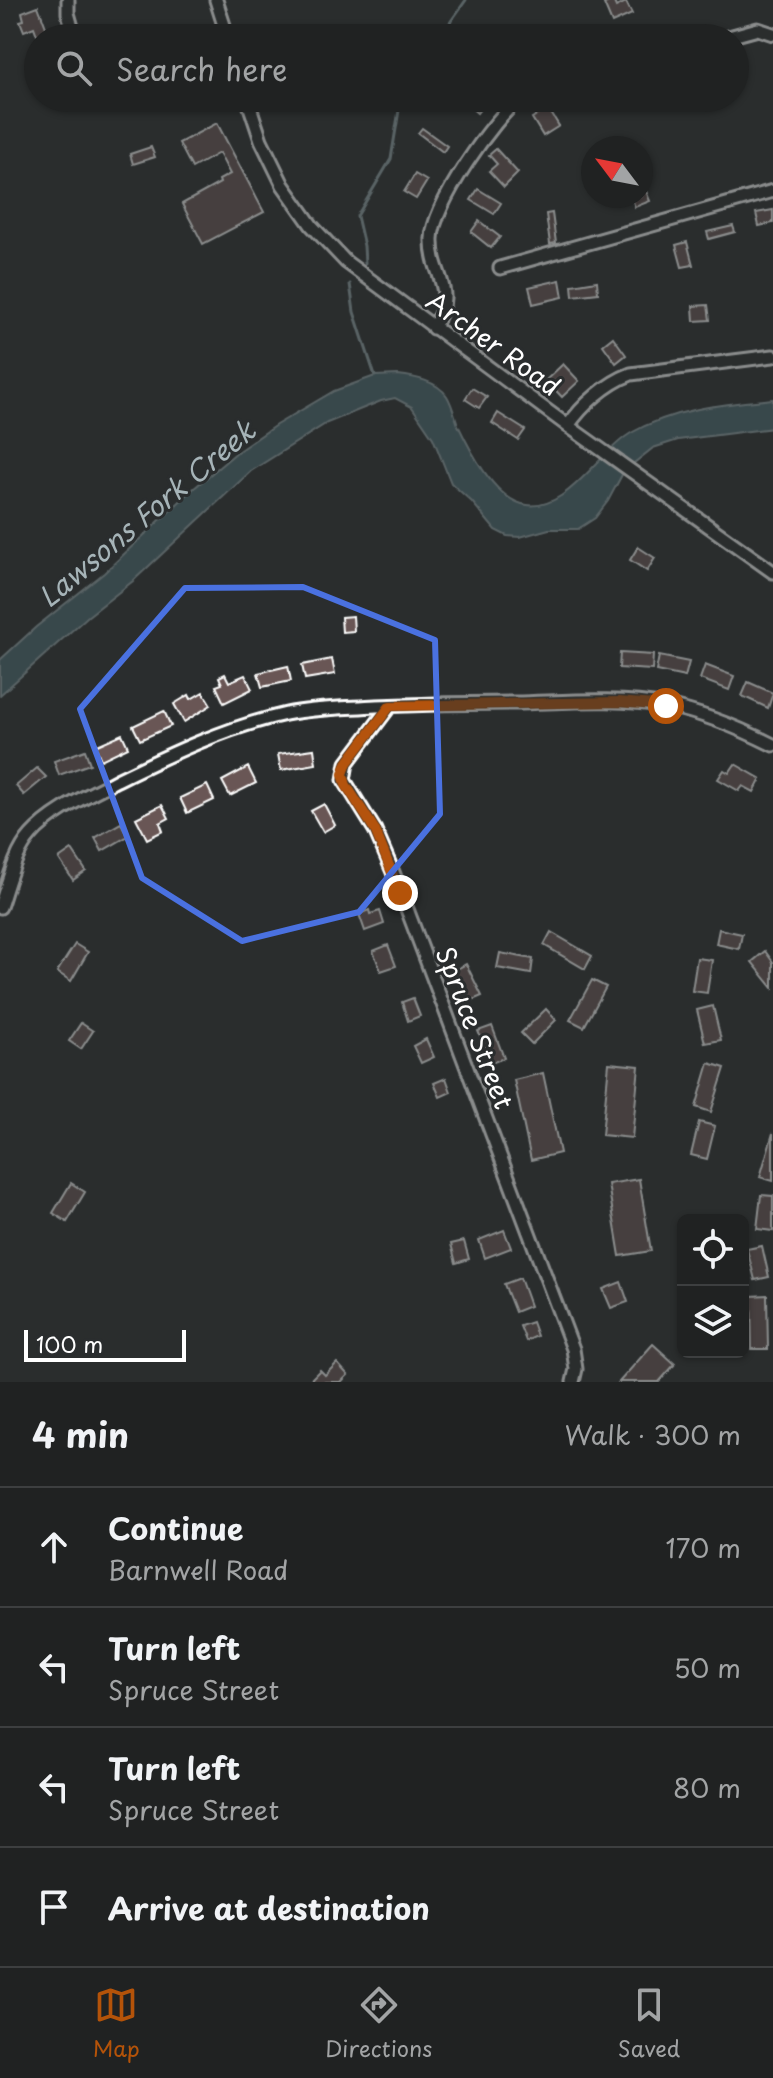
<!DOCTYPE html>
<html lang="en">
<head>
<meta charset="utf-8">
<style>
	:root { --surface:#202222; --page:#2d2f2f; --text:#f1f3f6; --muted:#a2a4a5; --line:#3d3f40; --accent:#b45309 }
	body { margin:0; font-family:"Playpen Sans",sans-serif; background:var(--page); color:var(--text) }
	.controls { position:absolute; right:24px; bottom:24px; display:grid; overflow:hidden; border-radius:12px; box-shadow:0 2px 6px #0004 }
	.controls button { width:72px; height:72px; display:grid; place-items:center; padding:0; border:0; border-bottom:2px solid var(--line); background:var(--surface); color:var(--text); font:40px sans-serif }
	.compass { position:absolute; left:581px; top:136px; width:72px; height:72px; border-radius:50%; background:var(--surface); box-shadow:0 2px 6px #0004; rotate:302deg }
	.scale { position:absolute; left:24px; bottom:20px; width:162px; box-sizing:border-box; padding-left:8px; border:4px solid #fff; border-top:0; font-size:22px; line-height:28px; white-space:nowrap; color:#fff; -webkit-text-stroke:6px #2a2d2e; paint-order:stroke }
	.stop { position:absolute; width:24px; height:24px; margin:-18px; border:6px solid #b45309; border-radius:50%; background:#fff }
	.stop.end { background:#b45309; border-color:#fff; box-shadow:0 2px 8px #0008 }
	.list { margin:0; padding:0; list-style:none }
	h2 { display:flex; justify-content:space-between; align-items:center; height:104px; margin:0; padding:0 32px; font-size:34px }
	h2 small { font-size:26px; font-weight:400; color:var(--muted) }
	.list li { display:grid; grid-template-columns:52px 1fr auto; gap:24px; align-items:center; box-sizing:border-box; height:120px; padding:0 32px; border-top:2px solid var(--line) }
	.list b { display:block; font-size:30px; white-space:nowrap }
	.list p { margin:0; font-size:26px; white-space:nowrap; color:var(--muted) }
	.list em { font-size:26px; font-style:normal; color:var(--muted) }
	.icon { flex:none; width:44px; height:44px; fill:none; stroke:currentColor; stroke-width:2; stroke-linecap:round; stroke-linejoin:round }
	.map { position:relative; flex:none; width:773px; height:1382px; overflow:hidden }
	.search { position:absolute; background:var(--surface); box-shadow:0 2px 6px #0004; left:24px; right:24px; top:24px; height:88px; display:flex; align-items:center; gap:20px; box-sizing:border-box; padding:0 28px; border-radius:44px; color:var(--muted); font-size:30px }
	.sheet { height:584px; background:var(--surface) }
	nav { display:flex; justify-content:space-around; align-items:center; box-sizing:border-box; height:112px; border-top:2px solid var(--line); background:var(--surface); font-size:22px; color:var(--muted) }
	nav a { display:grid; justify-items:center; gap:4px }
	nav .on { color:var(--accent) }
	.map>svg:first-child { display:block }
	.water { fill:#4c6970; stroke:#94a5a9; stroke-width:2 }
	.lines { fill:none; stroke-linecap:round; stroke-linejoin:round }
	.stream { stroke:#94a5a9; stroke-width:3 }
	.building { fill:#695754; stroke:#fff; stroke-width:2 }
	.minor-casing { stroke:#fff; stroke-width:17 }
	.minor { stroke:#2a2d2e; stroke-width:11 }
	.route { stroke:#b45309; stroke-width:10 }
	.marked { fill:none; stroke:#4a71e0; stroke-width:6; stroke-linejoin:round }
	.labels { text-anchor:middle; stroke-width:6; stroke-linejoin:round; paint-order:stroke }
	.street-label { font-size:26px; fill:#fff; stroke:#2a2d2e }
	.water-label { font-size:28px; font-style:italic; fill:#a6b4b8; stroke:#2a2d2e }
</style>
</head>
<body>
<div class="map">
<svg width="773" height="1382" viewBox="0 0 773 1382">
	<rect width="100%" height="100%" fill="#2a2d2e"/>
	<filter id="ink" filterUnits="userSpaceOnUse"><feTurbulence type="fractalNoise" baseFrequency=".0125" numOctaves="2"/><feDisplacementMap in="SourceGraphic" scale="16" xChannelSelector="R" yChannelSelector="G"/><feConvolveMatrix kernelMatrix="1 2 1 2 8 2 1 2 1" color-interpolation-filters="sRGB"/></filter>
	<g filter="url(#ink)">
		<!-- water -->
		<path class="water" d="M398,375C415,377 437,381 447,396C452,404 455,416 458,425C470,450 493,496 522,504C565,516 598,452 631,433C675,408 724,404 773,399V428L678,440L653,448L624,471L608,501L595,518L578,529H549L520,537L507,536L495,530L472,502L451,483L433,438L412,407L395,398L381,401L327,423L251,471L133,581L87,617L0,695V660L36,627L104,573L193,489L237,452L276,425L334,391L375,376Z"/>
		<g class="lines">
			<!-- stream -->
			<g class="stream">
				<polyline points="439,38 466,0"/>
				<polyline points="365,263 364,246 357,216 391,159 401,98"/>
				<polyline points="350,284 354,312 375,376"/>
			</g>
		</g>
		<!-- building -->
		<g class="building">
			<polygon points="613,0 616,7 626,2 632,14 612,23 604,4"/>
			<polygon points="38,6 47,30 37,35 34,27 24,31 20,21 24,20 22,12"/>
			<polygon points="460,98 478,98 484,104 477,113"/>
			<polygon points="548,108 559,126 543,136 532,118"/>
			<polygon points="217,123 264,212 203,244 182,204 220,183 219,180 230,174 219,153 192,168 179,143"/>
			<polygon points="422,128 447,146 443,152 418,133"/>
			<polygon points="151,147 155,157 133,164 130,154"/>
			<polygon points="496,149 518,173 504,187 489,171 497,164 489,155"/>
			<polygon points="415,174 427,181 416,199 404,192"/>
			<polygon points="641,179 650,201 635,207 631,196 641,196"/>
			<polygon points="478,189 501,203 494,214 471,200"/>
			<polygon points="773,210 773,223 759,226 756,213"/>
			<polygon points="552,213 556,243 550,244 546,214"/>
			<polygon points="479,221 500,237 491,248 471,232"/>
			<polygon points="733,226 735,232 709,239 707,232"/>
			<polygon points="687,242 693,265 682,267 676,245"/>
			<polygon points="560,280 563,297 533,304 529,287"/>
			<polygon points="597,281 598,293 573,296 572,285"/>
			<polygon points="708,305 710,320 694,321 693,306"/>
			<polygon points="613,337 626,355 616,363 603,345"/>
			<polygon points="563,364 579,381 562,397 546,380"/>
			<polygon points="472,388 487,397 479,408 465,399"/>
			<polygon points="498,413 525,430 518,440 492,423"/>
			<polygon points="638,547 655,558 647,571 630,560"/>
			<polygon points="353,616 354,631 342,632 341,617"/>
			<polygon points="620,653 653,655 652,670 619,668"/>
			<polygon points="659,656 689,662 685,677 656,671"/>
			<polygon points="332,659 335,674 305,679 302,665"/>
			<polygon points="705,665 734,676 729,690 700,679"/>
			<polygon points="288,666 291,681 262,687 258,673"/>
			<polygon points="225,674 229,682 245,675 252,689 224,703 216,686 222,684 219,677"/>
			<polygon points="748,682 773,693 768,708 742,696"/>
			<polygon points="203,692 211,705 184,722 174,704 189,695 191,699"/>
			<polygon points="164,711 171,726 140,740 133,726"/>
			<polygon points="122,734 128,747 101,760 95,746"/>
			<polygon points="314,749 316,764 281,770 278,754"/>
			<polygon points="85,750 90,764 59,775 54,761"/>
			<polygon points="735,764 761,779 754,792 743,786 739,791 718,779 724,770 729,773"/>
			<polygon points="248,767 256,783 230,796 222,781"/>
			<polygon points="37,768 46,777 24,795 16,786"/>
			<polygon points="207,785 214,800 187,813 180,798"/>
			<polygon points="324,804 335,825 323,832 311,811"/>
			<polygon points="162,805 169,818 160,823 163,831 147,839 136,818"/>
			<polygon points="121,823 128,836 102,851 95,838"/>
			<polygon points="72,850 86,871 73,880 59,859"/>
			<polygon points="369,910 370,914 380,911 384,924 365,931 359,914"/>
			<polygon points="719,929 742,934 739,949 716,944"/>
			<polygon points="551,932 592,956 585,969 544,945"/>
			<polygon points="75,944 88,952 71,981 57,972"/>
			<polygon points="388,945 396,966 381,971 373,951"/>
			<polygon points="765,951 773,962 773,988 752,962"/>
			<polygon points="500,953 533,959 531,974 497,968"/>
			<polygon points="697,958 712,960 707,993 692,991"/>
			<polygon points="466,964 482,996 468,1002 453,971"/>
			<polygon points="592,980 606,987 584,1027 570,1020"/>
			<polygon points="413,998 420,1016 408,1021 402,1002"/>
			<polygon points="713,1006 721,1040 705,1043 697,1010"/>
			<polygon points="546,1009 556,1020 532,1044 521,1033"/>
			<polygon points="81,1023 93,1031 81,1049 69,1041"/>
			<polygon points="492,1026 504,1058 491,1063 478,1031"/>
			<polygon points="426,1039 434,1057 421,1063 413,1046"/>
			<polygon points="609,1063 639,1066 632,1138 602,1135"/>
			<polygon points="709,1063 725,1068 711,1112 696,1107"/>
			<polygon points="543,1073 560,1153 531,1160 514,1080"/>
			<polygon points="446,1078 451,1092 440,1097 434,1083"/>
			<polygon points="699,1122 715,1126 707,1159 691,1155"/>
			<polygon points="773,1133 773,1181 760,1177"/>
			<polygon points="639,1179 651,1251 620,1256 608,1184"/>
			<polygon points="71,1183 85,1192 67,1222 53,1213"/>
			<polygon points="761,1195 773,1196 773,1231 757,1229"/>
			<polygon points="504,1230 511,1248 485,1258 479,1240"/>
			<polygon points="464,1241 469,1259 456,1263 451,1244"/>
			<polygon points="762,1246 769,1277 755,1280 747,1249"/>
			<polygon points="520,1278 530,1306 515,1312 504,1284"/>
			<polygon points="621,1282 628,1302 611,1308 603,1289"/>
			<polygon points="767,1295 768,1349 752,1349 751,1296"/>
			<polygon points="532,1322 537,1336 526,1341 520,1326"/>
			<polygon points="653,1344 675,1364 659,1382 619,1382"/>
			<polygon points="337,1363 348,1375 341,1382 314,1382 311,1379 320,1370 325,1375"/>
		</g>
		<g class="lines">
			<defs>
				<g id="minor">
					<polyline points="68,0 68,13 75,38"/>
					<polyline points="216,0 228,38"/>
					<polyline points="725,38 758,29 773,34"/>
					<polyline points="247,98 261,140 283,185 312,226 346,262 568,426 773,572"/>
					<polyline points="500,268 773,191"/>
					<path d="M433,328C459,287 431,278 432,239C432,206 494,118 520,98"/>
					<path d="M568,426C582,405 607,383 631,374L773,356"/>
					<polyline points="390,706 347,763 344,780 375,830 393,872 573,1349 576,1369 573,1382"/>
					<path d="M0,907C8,884 14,854 31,835C52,811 89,795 117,780C170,754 227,727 286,714C315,708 346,708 376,706C422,704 468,703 515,703C564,702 616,697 666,706C704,713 739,728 773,745"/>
				</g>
			</defs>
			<!-- minor casing -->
			<use href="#minor" class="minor-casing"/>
			<!-- minor -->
			<use href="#minor" class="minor"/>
		</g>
	</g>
	<g class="lines" filter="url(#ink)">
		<!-- route -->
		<polyline class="route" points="400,893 375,830 346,785 343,774 347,763 390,706 619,702 666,706"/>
	</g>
	<!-- marked area -->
	<path d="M0 0H773V1382H0ZM303,587L435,640L440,814L359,912L242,941L142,878L80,709L185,588Z" fill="#2a2d2e" fill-opacity=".55" fill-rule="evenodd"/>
	<path class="marked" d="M303,587L435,640L440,814L359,912L242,941L142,878L80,709L185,588Z"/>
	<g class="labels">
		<!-- street labels -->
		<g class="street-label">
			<text transform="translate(493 344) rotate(36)" y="9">Archer Road</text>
			<text transform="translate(474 1028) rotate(69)" y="9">Spruce Street</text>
		</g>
		<!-- water labels -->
		<g class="water-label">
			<text transform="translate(147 514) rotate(-40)" y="10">Lawsons Fork Creek</text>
		</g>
	</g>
</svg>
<div class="controls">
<button><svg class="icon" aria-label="locate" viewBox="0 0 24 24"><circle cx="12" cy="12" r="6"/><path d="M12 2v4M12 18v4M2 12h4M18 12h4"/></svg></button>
<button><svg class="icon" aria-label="layers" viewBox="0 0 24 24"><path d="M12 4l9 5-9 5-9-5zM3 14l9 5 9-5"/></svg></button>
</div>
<svg class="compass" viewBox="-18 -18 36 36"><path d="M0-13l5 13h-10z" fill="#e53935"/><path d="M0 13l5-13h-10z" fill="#a2a4a5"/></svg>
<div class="scale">100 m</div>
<div class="stop" style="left:666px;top:706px"></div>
<div class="stop end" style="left:400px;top:893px"></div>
<div class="search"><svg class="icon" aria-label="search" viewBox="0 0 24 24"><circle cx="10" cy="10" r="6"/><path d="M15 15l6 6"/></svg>Search here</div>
</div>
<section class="sheet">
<h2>4 min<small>Walk · 300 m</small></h2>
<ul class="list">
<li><svg class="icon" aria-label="ahead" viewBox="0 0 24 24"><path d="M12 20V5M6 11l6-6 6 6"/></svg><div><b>Continue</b><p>Barnwell Road</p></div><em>170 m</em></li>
<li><svg class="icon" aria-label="left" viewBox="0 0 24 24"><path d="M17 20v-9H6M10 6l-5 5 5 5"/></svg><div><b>Turn left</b><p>Spruce Street</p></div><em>50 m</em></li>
<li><svg class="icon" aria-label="left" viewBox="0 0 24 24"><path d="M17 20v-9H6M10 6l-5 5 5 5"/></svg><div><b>Turn left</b><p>Spruce Street</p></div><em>80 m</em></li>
<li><svg class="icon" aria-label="arrive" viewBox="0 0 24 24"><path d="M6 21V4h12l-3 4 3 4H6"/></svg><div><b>Arrive at destination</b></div></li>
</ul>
</section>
<nav>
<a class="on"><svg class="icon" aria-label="map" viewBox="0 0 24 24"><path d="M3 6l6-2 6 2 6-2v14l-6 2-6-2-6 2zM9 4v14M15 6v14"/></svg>Map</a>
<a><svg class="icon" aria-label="directions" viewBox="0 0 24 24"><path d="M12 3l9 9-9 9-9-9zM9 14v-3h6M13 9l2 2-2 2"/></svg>Directions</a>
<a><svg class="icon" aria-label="saved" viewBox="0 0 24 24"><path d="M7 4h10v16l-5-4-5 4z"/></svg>Saved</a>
</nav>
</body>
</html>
